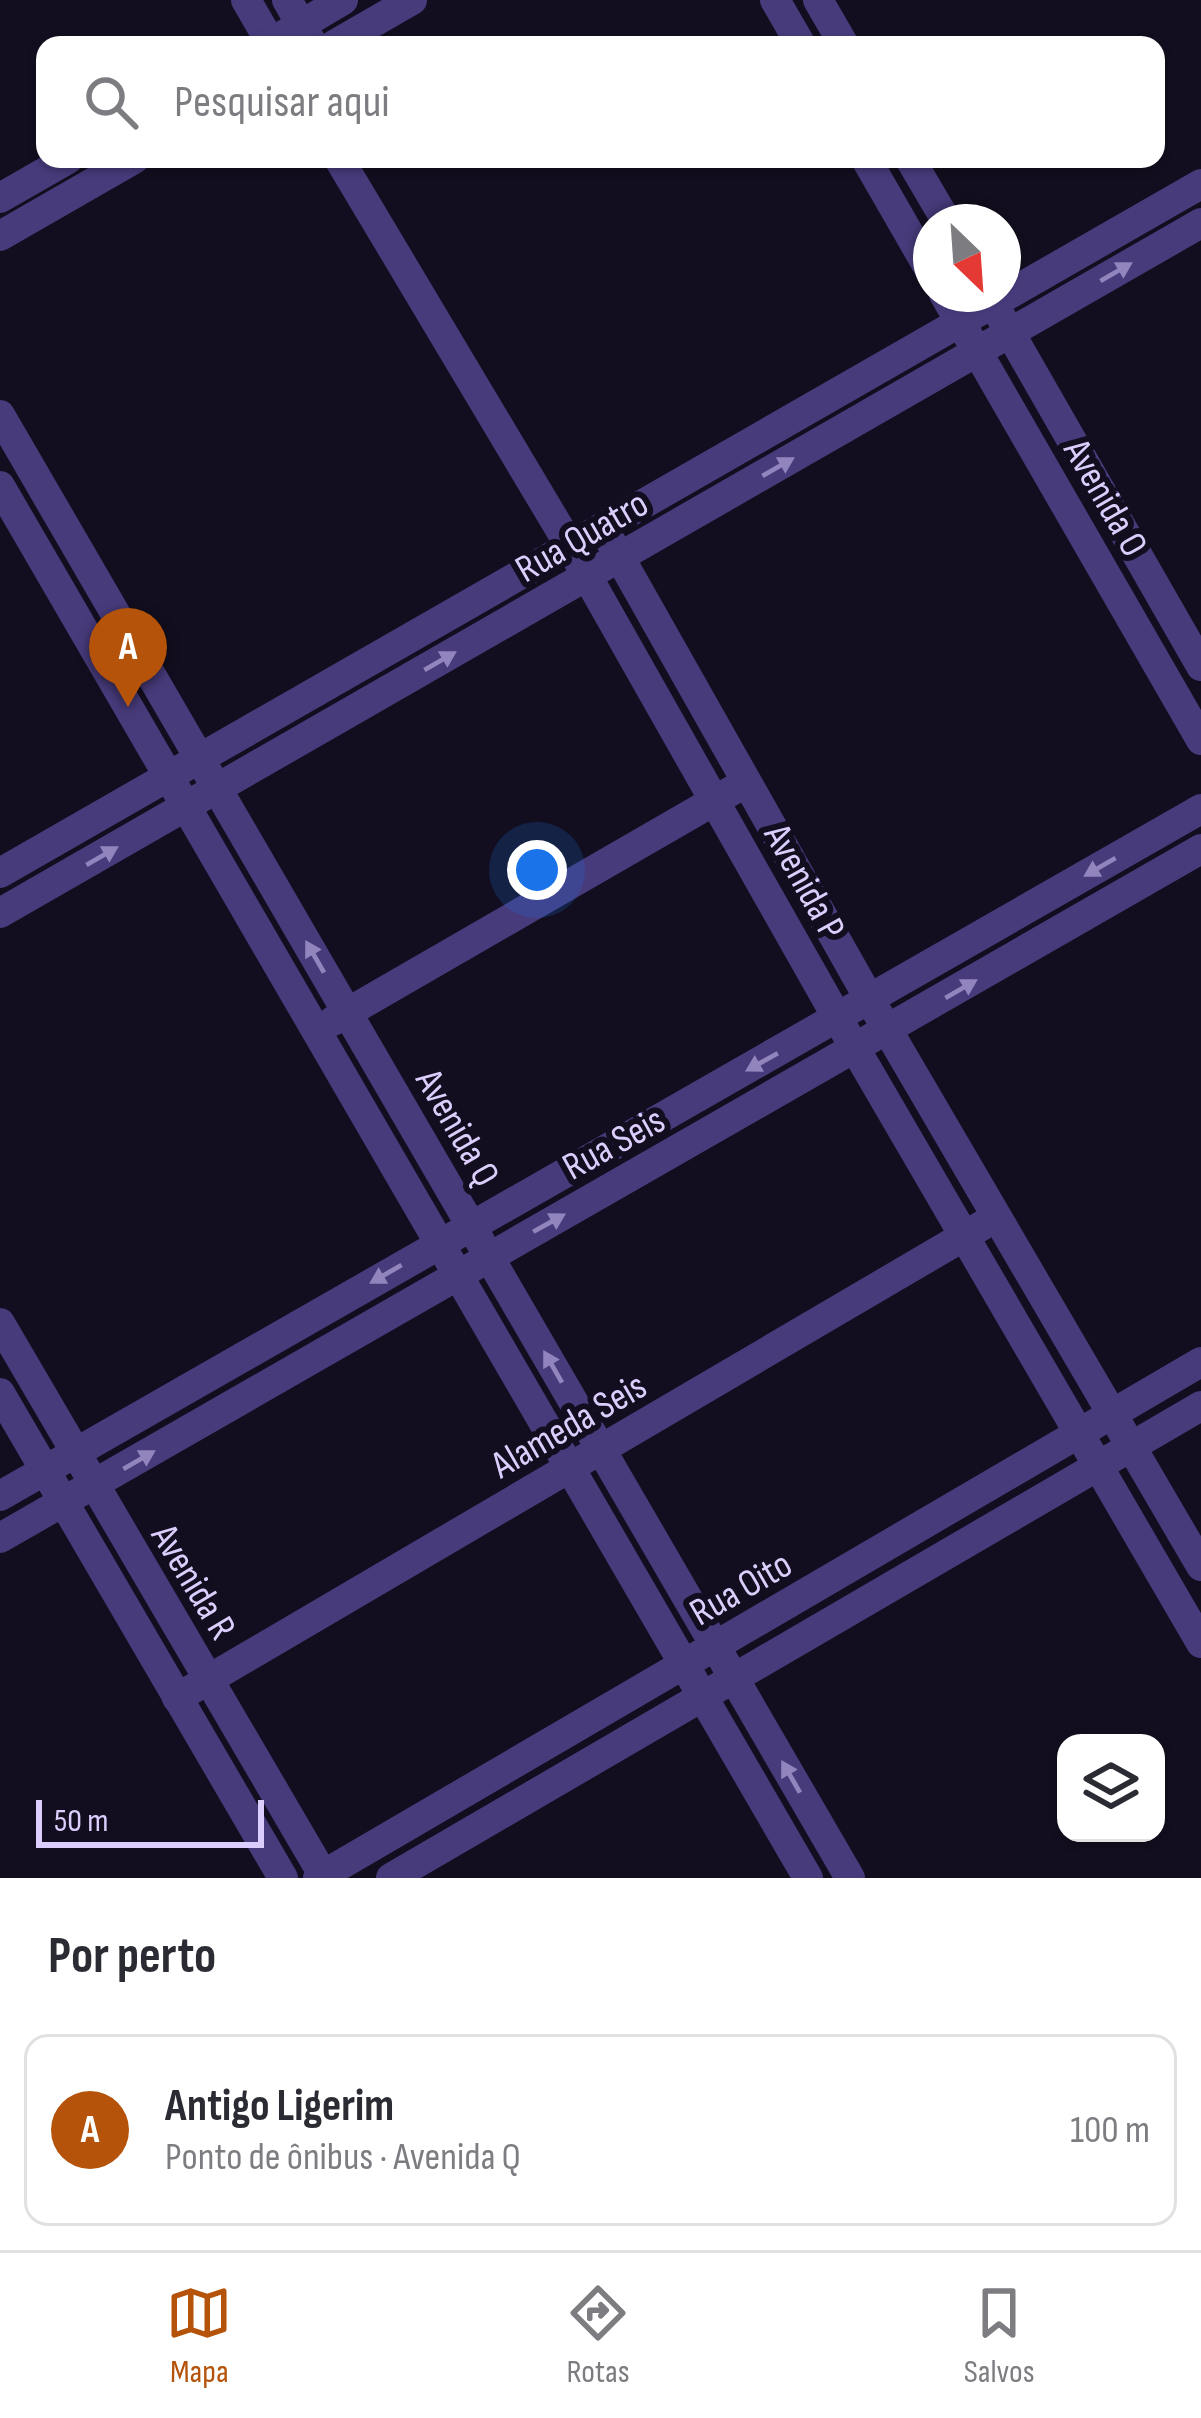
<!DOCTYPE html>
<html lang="pt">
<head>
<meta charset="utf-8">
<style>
	:root { --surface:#fff; --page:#f7f7f7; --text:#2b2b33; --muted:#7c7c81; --line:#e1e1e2; --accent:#b45309 }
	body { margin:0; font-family:"Sofia Sans Condensed",sans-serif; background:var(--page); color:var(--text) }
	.controls { position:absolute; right:36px; bottom:36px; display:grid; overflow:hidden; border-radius:24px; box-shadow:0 3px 9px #0004 }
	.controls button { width:108px; height:108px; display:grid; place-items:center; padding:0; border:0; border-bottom:3px solid var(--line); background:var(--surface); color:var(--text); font:60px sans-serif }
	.compass { position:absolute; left:913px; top:204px; width:108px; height:108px; border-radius:50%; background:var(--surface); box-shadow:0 3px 9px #0004; rotate:155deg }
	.scale { position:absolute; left:36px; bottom:30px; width:228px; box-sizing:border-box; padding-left:12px; border:6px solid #dbcefc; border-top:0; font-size:33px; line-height:42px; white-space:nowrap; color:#dbcefc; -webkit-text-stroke:9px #130e1f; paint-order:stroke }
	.you { position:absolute; left:537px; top:870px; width:42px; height:42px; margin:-30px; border:9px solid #fff; border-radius:50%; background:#1a73e8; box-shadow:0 0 0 18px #1a73e833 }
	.badge { display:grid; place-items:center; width:78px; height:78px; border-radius:50%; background:var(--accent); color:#fff; font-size:39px; font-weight:700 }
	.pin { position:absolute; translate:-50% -99px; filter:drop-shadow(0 3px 6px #0008) }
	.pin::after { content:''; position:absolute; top:63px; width:42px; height:36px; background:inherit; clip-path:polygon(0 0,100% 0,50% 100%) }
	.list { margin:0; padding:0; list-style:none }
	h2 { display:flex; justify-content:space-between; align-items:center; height:156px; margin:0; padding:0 48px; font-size:51px }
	h2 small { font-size:39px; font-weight:400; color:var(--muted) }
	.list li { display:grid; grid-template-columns:78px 1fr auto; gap:36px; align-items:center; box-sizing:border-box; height:192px; margin:0 24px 24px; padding:0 24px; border:3px solid var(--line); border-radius:24px }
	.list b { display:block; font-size:45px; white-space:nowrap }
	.list p { margin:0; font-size:39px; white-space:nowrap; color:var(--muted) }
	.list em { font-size:39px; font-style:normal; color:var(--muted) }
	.icon { flex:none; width:66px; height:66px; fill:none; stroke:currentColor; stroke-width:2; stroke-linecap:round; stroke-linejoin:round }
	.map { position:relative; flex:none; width:1201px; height:1878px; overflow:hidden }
	.search { position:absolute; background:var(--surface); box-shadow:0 3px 9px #0004; left:36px; right:36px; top:36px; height:132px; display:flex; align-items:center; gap:30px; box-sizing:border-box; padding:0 42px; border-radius:24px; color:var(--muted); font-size:45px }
	.sheet { height:372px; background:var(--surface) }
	nav { display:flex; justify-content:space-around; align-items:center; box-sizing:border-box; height:168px; border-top:3px solid var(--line); background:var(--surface); font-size:33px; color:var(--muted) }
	nav a { display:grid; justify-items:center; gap:6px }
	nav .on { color:var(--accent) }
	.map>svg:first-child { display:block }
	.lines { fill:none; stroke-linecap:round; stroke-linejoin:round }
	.minor { stroke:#483b7c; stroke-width:30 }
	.oneway { fill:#9284bc }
	.labels { text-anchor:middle; stroke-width:12; stroke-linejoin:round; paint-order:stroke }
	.street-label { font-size:39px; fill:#dbcefc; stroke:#130e1f }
</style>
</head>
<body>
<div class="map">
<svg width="1201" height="1878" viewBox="0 0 1201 1878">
	<rect width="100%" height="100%" fill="#130e1f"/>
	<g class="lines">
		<!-- minor -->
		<g class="minor">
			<polyline points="246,0 272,45"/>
			<polyline points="287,0 313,45"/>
			<polyline points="775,0 801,45"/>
			<polyline points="818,0 844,45"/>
			<polyline points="267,45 343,0"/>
			<polyline points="334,45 412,0"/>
			<polyline points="339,159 570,546 838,1019 1201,1643"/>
			<polyline points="866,159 931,272"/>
			<polyline points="910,159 947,222"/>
			<polyline points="0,198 68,159"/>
			<polyline points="0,236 134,159"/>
			<polyline points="944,294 1201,740"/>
			<polyline points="1001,317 1201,666"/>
			<polyline points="0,415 850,1878"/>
			<polyline points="0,486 808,1878"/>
			<polyline points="611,542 870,1000 1201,1566"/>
			<polyline points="0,873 1201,184"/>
			<polyline points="0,913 1201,223"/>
			<polyline points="333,1021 733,790"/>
			<polyline points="0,1323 325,1878"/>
			<polyline points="0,1393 283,1878"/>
			<polyline points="0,1496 1201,809"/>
			<polyline points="0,1538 1201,849"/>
			<polyline points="177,1698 983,1225"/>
			<polyline points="318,1878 1201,1362"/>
			<polyline points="391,1878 1201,1406"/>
		</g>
	</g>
	<!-- one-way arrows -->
	<defs><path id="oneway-solid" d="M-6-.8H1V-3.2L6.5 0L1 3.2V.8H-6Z" transform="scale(3)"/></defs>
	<g class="oneway">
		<use href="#oneway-solid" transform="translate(1116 272) rotate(-30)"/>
		<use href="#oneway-solid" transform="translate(778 467) rotate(-30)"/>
		<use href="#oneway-solid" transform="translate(440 661) rotate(-30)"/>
		<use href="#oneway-solid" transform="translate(102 856) rotate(-30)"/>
		<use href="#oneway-solid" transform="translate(1100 867) rotate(150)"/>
		<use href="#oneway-solid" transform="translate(315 957) rotate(-120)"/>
		<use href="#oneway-solid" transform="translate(961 989) rotate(-30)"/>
		<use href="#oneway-solid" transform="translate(762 1062) rotate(151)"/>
		<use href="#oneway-solid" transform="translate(549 1223) rotate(-29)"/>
		<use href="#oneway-solid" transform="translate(386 1274) rotate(150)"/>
		<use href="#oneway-solid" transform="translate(553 1367) rotate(-120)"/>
		<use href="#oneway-solid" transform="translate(139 1460) rotate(-30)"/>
		<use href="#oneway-solid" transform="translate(791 1777) rotate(-120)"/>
	</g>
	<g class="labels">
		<!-- street labels -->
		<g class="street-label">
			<text transform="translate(1107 497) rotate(60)" y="14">Avenida O</text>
			<text transform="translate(581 535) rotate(-30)" y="14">Rua Quatro</text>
			<text transform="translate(806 881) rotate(61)" y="14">Avenida P</text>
			<text transform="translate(459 1127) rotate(60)" y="14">Avenida Q</text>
			<text transform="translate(613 1142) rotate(-29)" y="14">Rua Seis</text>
			<text transform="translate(568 1424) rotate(-30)" y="14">Alameda Seis</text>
			<text transform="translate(195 1581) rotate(59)" y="14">Avenida R</text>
			<text transform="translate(740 1587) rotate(-30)" y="14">Rua Oito</text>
		</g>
	</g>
</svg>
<div class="controls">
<button><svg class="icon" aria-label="layers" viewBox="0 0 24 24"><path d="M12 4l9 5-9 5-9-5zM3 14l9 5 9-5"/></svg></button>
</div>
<svg class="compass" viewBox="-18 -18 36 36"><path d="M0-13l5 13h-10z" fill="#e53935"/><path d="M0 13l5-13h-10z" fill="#7c7c81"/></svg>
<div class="scale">50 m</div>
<div class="you"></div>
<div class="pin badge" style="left:128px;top:707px">A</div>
<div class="search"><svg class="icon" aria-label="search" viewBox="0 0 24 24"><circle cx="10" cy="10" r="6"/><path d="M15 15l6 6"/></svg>Pesquisar aqui</div>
</div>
<section class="sheet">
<h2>Por perto<small></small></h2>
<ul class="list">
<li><span class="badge">A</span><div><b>Antigo Ligerim</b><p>Ponto de ônibus · Avenida Q</p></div><em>100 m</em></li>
</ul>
</section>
<nav>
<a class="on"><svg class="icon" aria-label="map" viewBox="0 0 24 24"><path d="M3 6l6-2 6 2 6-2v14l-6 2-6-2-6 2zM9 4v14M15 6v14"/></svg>Mapa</a>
<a><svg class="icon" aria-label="directions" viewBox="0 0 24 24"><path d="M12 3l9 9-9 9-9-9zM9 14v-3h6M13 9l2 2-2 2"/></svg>Rotas</a>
<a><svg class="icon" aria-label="saved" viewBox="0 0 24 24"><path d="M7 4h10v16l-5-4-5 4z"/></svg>Salvos</a>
</nav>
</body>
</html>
